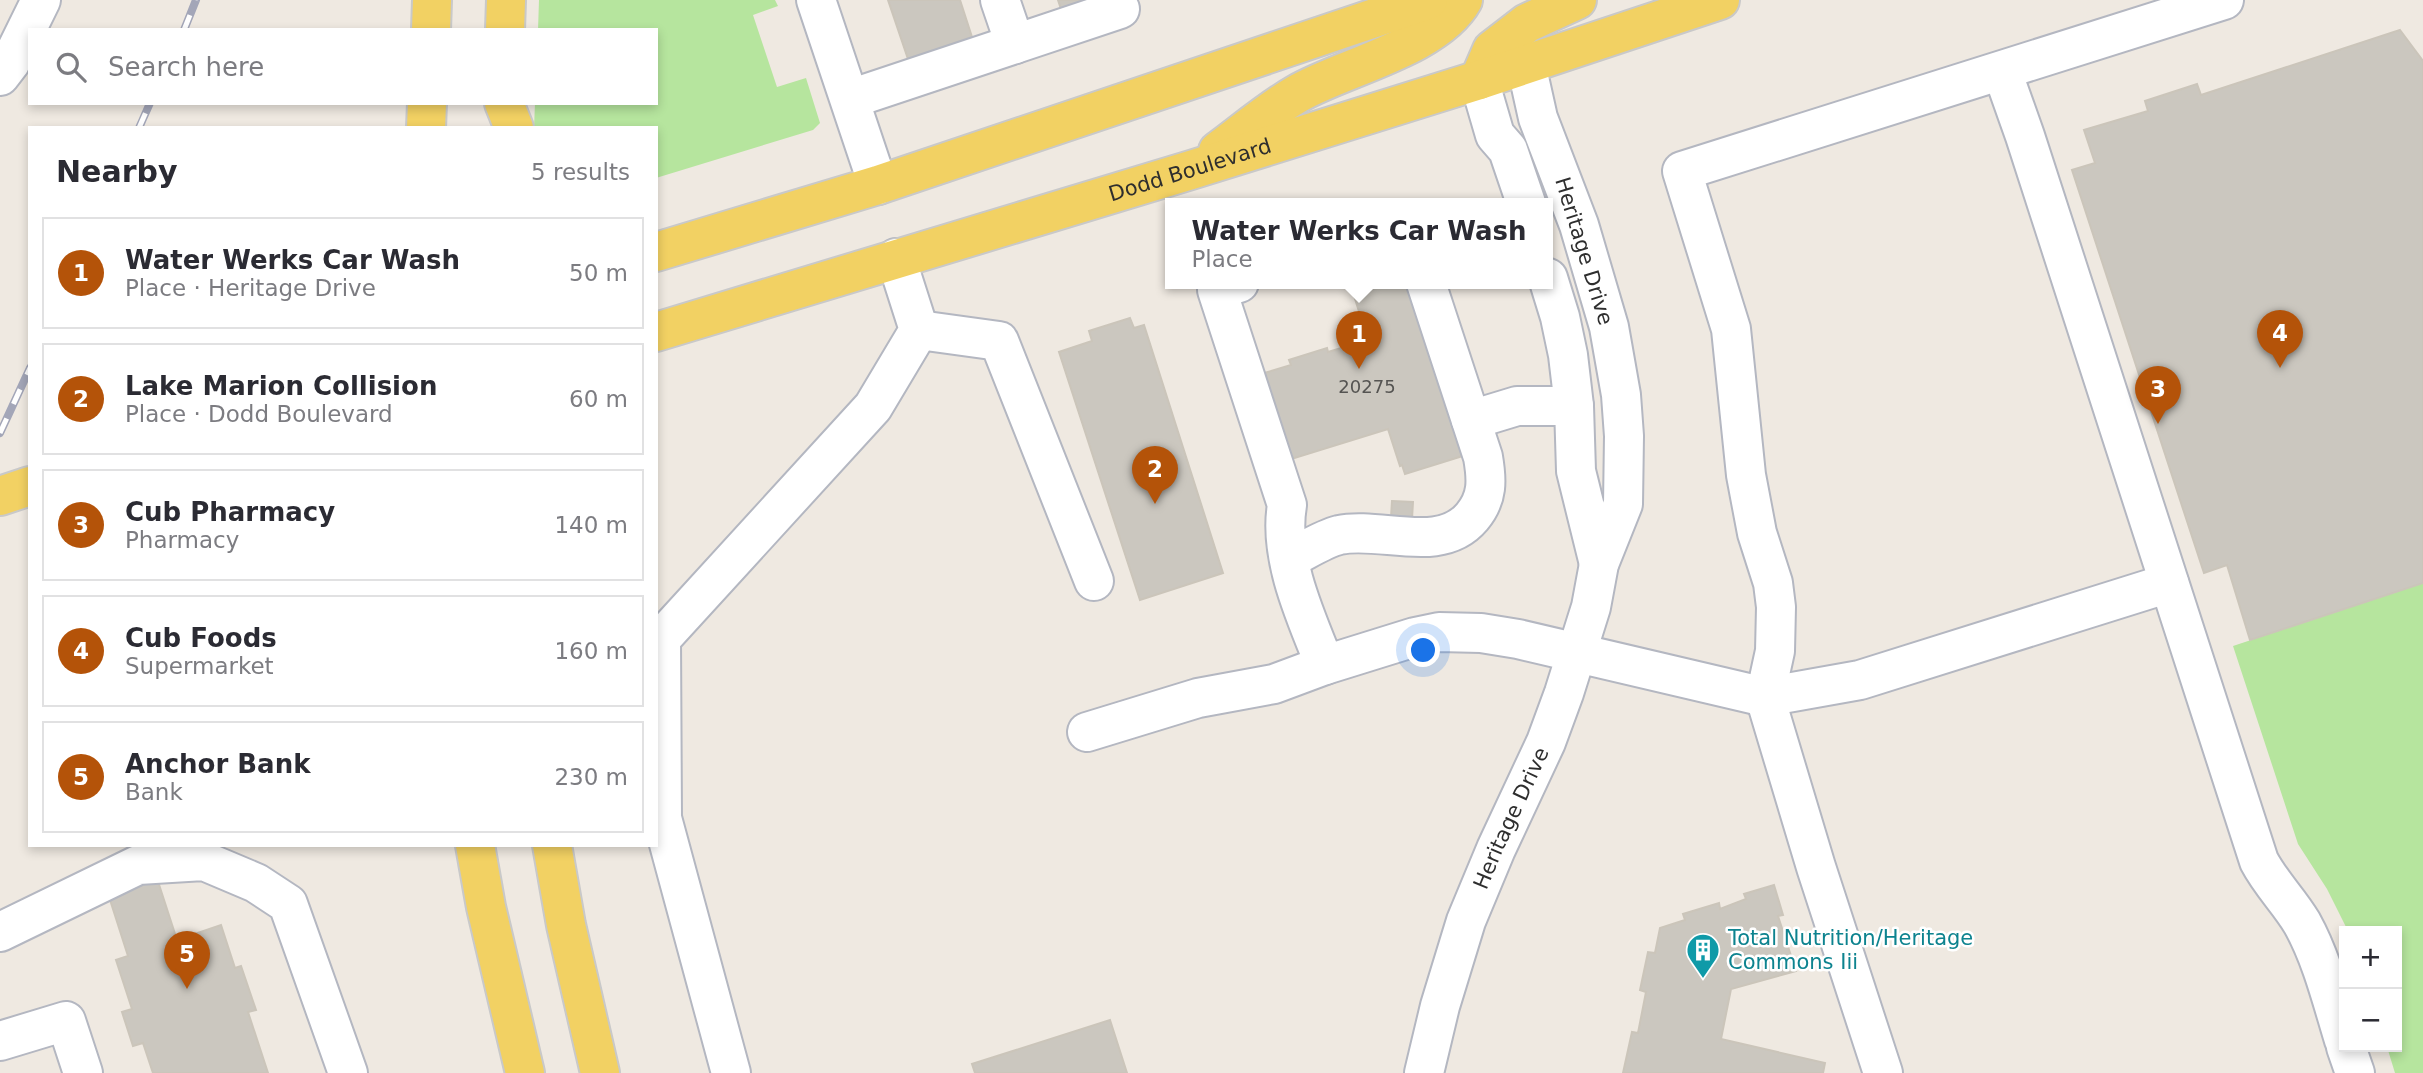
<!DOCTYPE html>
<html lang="en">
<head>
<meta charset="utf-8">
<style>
	:root { --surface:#fff; --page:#f7f7f7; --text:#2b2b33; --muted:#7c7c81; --line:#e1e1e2; --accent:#b45309 }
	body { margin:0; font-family:"DejaVu Sans",sans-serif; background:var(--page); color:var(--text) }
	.controls { position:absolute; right:21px; bottom:21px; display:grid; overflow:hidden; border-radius:0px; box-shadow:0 4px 10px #0003 }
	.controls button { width:63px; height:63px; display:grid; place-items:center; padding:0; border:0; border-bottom:2px solid var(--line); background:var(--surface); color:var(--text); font:35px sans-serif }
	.you { position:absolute; left:1424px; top:651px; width:24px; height:24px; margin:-18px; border:5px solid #fff; border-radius:50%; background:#1a73e8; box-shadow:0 0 0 10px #1a73e833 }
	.badge { display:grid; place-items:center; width:46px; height:46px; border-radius:50%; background:var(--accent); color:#fff; font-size:23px; font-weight:700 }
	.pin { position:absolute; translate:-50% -58px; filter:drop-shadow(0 2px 4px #0008) }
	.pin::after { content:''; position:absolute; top:37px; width:24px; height:21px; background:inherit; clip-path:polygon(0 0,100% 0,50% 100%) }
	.popup { position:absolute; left:1165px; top:198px; width:388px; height:91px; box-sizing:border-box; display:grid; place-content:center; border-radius:0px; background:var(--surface); filter:drop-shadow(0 2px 5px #0005); font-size:23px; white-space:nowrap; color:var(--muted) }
	.popup b { font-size:26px; color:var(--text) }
	.popup::after { content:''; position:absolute; left:50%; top:100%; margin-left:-14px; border:14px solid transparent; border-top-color:var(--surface) }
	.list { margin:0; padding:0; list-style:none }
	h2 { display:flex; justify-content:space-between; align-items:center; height:91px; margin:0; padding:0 28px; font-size:30px }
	h2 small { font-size:23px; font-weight:400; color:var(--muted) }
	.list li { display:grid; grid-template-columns:46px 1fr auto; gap:21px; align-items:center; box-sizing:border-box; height:112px; margin:0 14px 14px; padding:0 14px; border:2px solid var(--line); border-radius:0px }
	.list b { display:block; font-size:26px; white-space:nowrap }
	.list p { margin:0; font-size:23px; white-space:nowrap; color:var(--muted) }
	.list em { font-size:23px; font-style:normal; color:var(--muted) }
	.icon { flex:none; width:38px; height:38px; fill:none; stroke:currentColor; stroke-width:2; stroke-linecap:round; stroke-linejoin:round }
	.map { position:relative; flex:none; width:2423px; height:1073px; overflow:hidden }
	.search { position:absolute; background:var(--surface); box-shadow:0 4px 10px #0003; left:28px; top:28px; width:630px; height:77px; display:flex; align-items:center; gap:18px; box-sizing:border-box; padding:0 24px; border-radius:0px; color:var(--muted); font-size:26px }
	.panel { position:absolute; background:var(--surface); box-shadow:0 4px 10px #0003; left:28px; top:126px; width:630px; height:721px; border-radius:0px }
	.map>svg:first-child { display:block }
	.green { fill:#b6e59e }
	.building { fill:#cbc7bf; stroke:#cbc5ba; stroke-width:2 }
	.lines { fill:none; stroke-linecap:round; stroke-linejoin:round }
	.minor-casing { stroke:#b4b7c1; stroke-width:42 }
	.major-casing { stroke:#c9c9c9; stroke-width:42 }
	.minor { stroke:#fff; stroke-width:38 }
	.major { stroke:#f2d163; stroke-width:38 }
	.rail-casing { stroke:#a3a6b8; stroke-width:8 }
	.rail { stroke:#fff; stroke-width:5; stroke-dasharray:16; stroke-linecap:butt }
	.labels { text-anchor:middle; stroke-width:5; stroke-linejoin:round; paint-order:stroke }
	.number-label { font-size:18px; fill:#555452 }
	.street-label { font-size:21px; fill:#2e2e2e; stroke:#fff }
	.culture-label { font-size:21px; fill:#0d838f; stroke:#fff; text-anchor:start }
</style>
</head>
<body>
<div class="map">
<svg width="2423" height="1073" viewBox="0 0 2423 1073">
	<rect width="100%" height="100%" fill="#efe9e1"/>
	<!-- green -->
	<g class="green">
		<polygon points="539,0 775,0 778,6 753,15 777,87 806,78 820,123 813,130 656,178 656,128 534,128 535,103 656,103 656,30 538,30"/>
		<polygon points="2423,583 2423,1073 2395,1073 2387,1047 2397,1047 2397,931 2348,931 2327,889 2298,844 2233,646"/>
	</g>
	<!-- building -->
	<g class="building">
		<polygon points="888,0 960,0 972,37 908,59"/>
		<polygon points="1058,0 1099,0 1062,12"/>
		<polygon points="2400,30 2423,61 2423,583 2250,640 2227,565 2204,573 2072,170 2095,163 2084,130 2148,111 2145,101 2197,84 2201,95"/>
		<polygon points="1350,283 1416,283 1469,454 1405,474 1402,465 1400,466 1388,429 1288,460 1261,374 1291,365 1289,360 1327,348 1328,352 1368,340"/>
		<polygon points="1130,318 1134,328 1144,325 1223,573 1140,600 1059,352 1092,341 1089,331"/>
		<polygon points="1392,501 1413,502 1412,519 1391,517"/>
		<polygon points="153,866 177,940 221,925 235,968 241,966 256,1010 248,1012 268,1073 153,1073 143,1043 133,1046 122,1012 132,1009 116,960 128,956 104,881"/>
		<polygon points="1774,885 1783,915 1778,916 1796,971 1731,989 1721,1039 1825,1063 1823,1073 1623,1073 1632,1032 1638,1033 1646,992 1640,990 1648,952 1655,953 1660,928 1685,920 1683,914 1719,903 1720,909 1746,899 1744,894"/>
		<polygon points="1110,1020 1127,1073 975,1073 972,1064"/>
	</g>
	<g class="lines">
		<defs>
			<g id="minor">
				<polyline points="816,0 878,185"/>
				<polyline points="1000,0 1015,44"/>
				<path d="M2002,71L2025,136L2259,861C2271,884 2289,901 2302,923C2322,959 2332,1001 2344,1040"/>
				<polyline points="0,76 10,63 41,0"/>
				<polyline points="1479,80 1495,135 1508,150 1526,203"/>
				<polyline points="850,99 1120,9"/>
				<polyline points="1548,278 1560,317 1568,355 1574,406 1576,471 1599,564"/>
				<path d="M1239,283L1217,290L1287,505C1278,557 1306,618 1325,665L1415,637L1439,632L1481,633L1518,639L1765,697L1860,680L2169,583"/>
				<polyline points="919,330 999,341 1094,581"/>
				<polyline points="1471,420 1517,406 1574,406"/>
				<path d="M1290,558C1305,551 1323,539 1339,535C1381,526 1440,555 1472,517C1488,498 1487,480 1483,457L1426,283"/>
				<polyline points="1087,732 1198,698 1274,684 1325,665"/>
				<polyline points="0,932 138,865 204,861 256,883 288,904 348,1073"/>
				<polyline points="0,1041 66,1021 83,1073"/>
				<polyline points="2346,1047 2355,1073"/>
				<polyline points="731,1073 662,818 661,639 873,407 919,330 896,258"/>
				<path id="s1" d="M1424,1073L1440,1006L1466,921L1496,849L1546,742L1564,693L1591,607L1599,564L1623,504L1624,436L1621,395L1609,327L1579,225L1538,118L1526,64"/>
				<polyline points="1883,1073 1816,867 1765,697 1775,651 1776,607 1773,583 1757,533 1746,475 1731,329 1682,171 2224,0"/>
			</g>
			<g id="major">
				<polyline points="431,30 432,0"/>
				<polyline points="505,30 506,0"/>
				<polyline points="1479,80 1492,50 1527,23 1577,0"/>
				<polyline points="504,103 514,128"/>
				<polyline points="426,128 427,103"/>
				<path d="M1218,151C1244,132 1269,110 1297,94C1343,67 1436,48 1463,0"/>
				<polyline points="656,252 878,185 1428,0"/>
				<path id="s2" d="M656,332L1191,170L1479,80L1720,0"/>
				<polyline points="0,496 30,486"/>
				<polyline points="475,845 486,907 525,1073"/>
				<polyline points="552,845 566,925 600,1073"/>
			</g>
		</defs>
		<!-- minor casing -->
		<use href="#minor" class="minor-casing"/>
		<!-- major casing -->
		<use href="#major" class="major-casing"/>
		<!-- minor -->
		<use href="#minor" class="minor"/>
		<!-- major -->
		<use href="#major" class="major"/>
		<defs>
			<g id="rail">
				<polyline points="184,30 196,0"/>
				<polyline points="139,128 150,103"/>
				<polyline points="0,433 30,368"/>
			</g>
		</defs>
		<!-- rail casing -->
		<use href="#rail" class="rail-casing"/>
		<!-- rail -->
		<use href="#rail" class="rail"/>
	</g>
	<!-- icons -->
	<defs>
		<symbol id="building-pin" viewBox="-11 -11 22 30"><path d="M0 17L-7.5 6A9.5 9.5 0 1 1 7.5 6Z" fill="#0f9aa8" stroke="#fff"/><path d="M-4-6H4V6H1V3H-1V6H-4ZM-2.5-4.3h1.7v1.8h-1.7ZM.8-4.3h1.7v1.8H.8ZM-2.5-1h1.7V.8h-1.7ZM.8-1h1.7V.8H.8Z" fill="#fff"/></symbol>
	</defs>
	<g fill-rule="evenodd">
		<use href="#building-pin" x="1684" y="931" width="38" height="52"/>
	</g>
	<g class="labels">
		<!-- number labels -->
		<g class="number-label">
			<text x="1367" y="393">20275</text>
		</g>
		<!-- street labels -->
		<g class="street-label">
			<text dy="7" stroke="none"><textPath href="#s2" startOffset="558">Dodd Boulevard</textPath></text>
			<text transform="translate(1584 251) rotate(73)" y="7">Heritage Drive</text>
			<text dy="7" stroke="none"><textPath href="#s1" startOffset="270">Heritage Drive</textPath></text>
		</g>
		<!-- culture labels -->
		<g class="culture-label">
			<text x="1728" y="945">Total Nutrition/Heritage<tspan x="1728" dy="24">Commons Iii</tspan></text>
		</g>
	</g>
</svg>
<div class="controls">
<button>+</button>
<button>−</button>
</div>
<div class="you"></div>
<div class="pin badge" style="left:1359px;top:369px">1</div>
<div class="popup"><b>Water Werks Car Wash</b>Place</div>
<div class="pin badge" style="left:1155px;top:504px">2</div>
<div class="pin badge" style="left:2158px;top:424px">3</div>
<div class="pin badge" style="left:2280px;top:368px">4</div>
<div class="pin badge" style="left:187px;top:989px">5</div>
<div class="search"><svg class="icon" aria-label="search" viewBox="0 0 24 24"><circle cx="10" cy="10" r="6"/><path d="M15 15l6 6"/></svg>Search here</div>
<section class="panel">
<h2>Nearby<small>5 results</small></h2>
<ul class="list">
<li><span class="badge">1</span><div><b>Water Werks Car Wash</b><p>Place · Heritage Drive</p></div><em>50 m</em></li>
<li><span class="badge">2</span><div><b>Lake Marion Collision</b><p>Place · Dodd Boulevard</p></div><em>60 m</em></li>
<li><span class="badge">3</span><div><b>Cub Pharmacy</b><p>Pharmacy</p></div><em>140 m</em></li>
<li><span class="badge">4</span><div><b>Cub Foods</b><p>Supermarket</p></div><em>160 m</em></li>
<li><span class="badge">5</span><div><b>Anchor Bank</b><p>Bank</p></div><em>230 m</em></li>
</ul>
</section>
</div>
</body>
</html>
